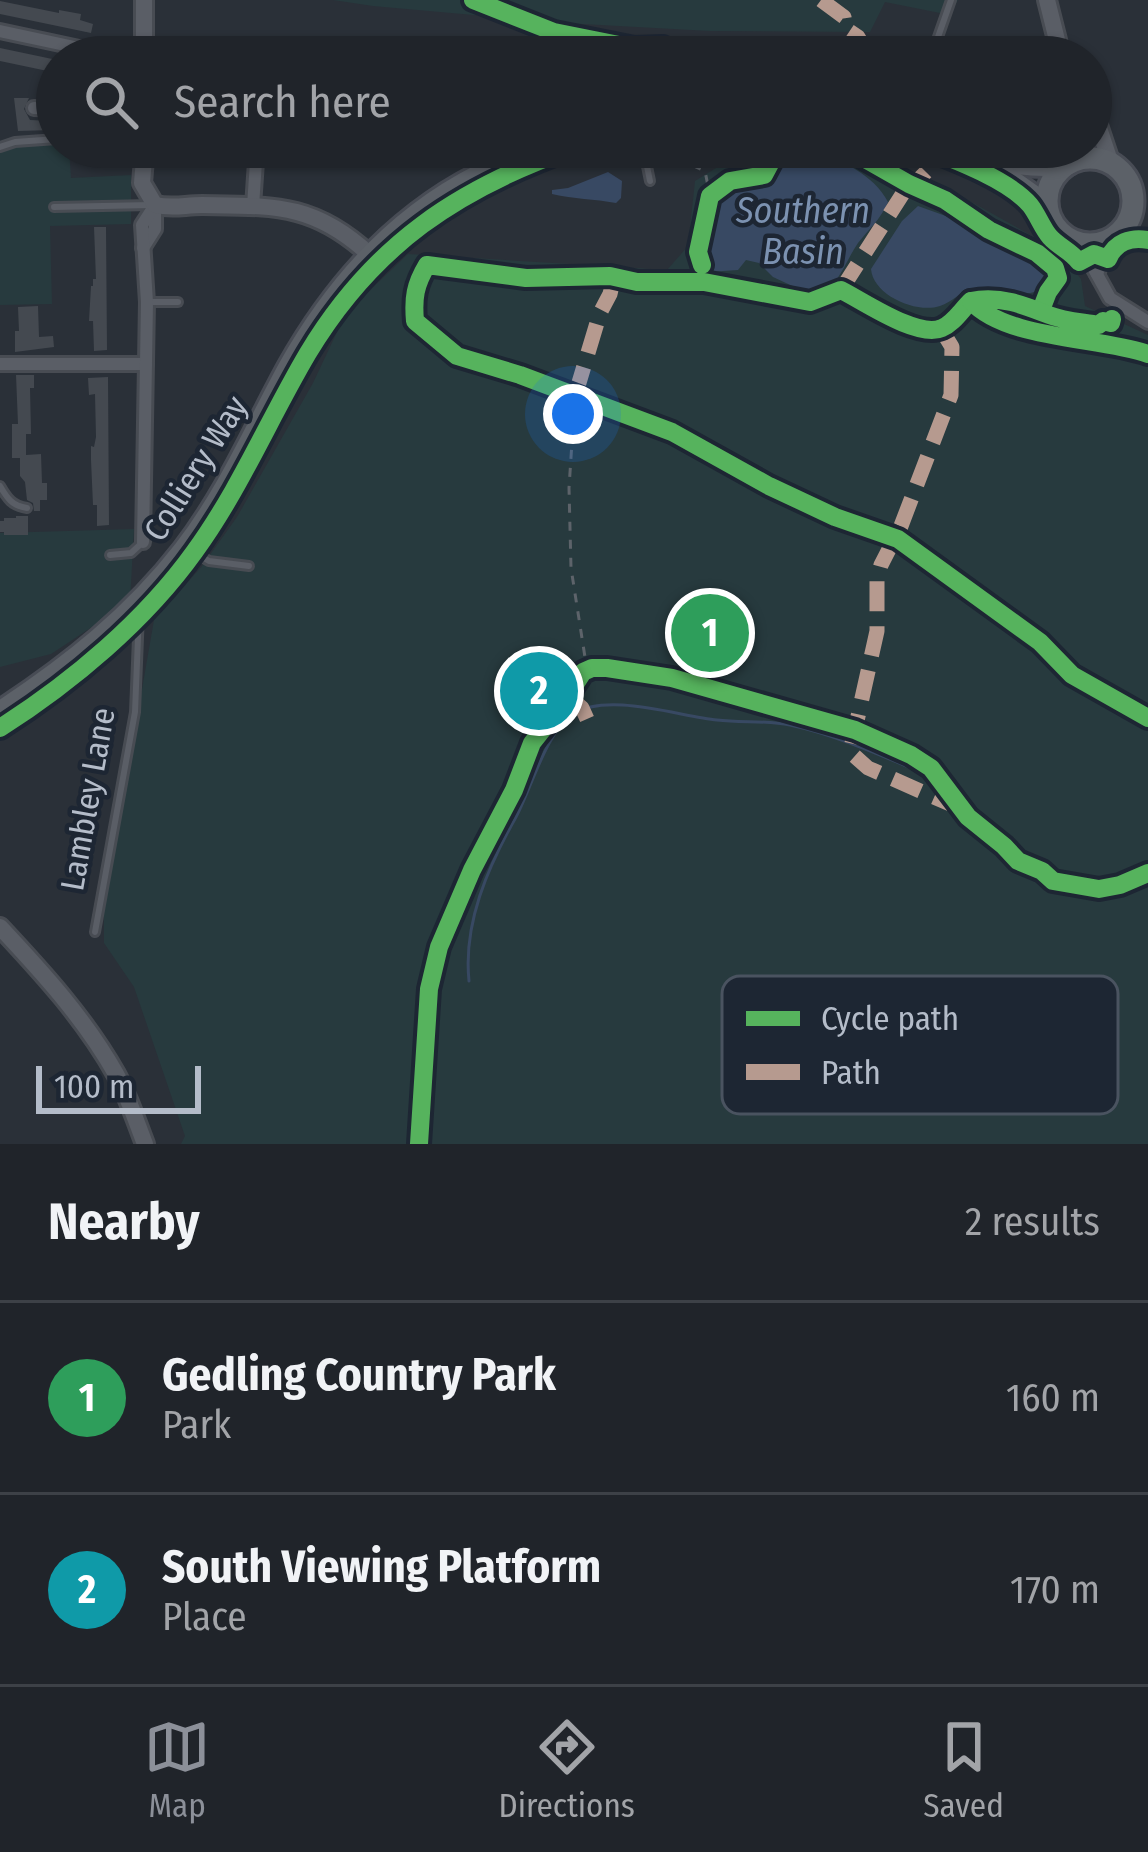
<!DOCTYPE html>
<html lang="en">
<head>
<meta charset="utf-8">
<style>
	:root { --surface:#20242a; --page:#282c32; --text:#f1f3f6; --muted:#a2a4a8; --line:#3d4147; --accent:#8c9099 }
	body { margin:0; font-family:"Fira Sans Condensed",sans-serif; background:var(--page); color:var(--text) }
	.scale { position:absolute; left:36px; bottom:30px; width:165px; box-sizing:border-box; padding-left:12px; border:6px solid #b4bcc9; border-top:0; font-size:33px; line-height:42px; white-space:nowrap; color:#b4bcc9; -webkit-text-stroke:9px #1d2633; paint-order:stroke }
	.you { position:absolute; left:573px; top:414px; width:42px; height:42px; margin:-30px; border:9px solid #fff; border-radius:50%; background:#1a73e8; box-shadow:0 0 0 18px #1a73e833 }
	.badge { display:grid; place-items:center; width:78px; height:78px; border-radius:50%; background:var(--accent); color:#fff; font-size:39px; font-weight:700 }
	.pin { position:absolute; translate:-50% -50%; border:6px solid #fff; box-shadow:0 3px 12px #0006 }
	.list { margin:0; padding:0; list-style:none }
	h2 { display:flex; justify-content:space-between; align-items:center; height:156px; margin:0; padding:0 48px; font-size:51px }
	h2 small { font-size:39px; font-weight:400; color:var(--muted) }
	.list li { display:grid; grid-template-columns:78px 1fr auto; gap:36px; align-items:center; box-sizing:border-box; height:192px; padding:0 48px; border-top:3px solid var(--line) }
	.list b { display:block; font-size:45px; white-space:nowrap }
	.list p { margin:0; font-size:39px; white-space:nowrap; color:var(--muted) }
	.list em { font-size:39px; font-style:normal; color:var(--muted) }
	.icon { flex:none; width:66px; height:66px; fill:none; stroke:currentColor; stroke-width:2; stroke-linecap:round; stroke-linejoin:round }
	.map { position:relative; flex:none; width:1148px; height:1144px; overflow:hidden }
	.search { position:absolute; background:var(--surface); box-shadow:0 3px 9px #0004; left:36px; right:36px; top:36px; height:132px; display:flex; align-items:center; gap:30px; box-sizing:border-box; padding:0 42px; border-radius:66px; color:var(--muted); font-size:45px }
	.sheet { height:540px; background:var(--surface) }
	nav { display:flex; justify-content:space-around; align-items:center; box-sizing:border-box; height:168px; border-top:3px solid var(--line); background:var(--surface); font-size:33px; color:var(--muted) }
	nav a { display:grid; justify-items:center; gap:6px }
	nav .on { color:var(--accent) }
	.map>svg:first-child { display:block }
	.green { fill:#273a3e }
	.water { fill:#384963 }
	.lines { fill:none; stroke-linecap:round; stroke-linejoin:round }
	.stream { stroke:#384963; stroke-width:3 }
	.building { fill:#444950 }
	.service-casing { stroke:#484c53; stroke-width:12 }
	.minor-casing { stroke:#484c53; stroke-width:18 }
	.tertiary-casing { stroke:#484c53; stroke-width:22 }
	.primary-casing { stroke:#484c55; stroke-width:27 }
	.path { stroke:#5d636a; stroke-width:3; stroke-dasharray:9 9; stroke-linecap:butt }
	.service { stroke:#5a5e66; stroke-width:6 }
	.minor { stroke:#5a5e66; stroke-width:12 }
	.tertiary { stroke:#5a5e66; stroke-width:16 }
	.primary { stroke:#5c6168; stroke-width:21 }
	.quiet { stroke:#b69a8f; stroke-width:15; stroke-dasharray:30 15; stroke-linecap:butt }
	.cycleway-casing { stroke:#1d2633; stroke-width:26 }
	.cycleway { stroke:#56b35d; stroke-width:18 }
	.labels { text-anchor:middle; stroke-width:9; stroke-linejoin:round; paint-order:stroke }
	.street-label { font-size:33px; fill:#b4bcc9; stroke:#1d2633 }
	.water-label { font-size:36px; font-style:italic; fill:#7c92b1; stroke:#1d2633 }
	.key { fill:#1d2633; stroke:#4a5360; stroke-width:3 }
	.key-label { font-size:33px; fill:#b4bcc9 }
</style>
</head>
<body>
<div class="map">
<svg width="1148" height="1144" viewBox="0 0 1148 1144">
	<rect width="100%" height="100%" fill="#2a3038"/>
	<!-- green -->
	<g class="green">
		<polygon points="333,0 958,0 950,15 885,2 870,32 710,31 564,23 373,6"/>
		<polygon points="57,142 57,147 69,147 71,178 131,175 131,224 50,226 52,304 0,305 0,153 15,143"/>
		<polygon points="750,147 861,147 950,190 1059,251 1081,279 1085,306 1148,335 1148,1144 181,1144 185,1136 134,987 104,943 104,908 154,620 202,566 237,517 313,383 346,313 408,254 667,270 688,246 695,181"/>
		<polygon points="134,529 130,602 51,654 0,667 0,533"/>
	</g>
	<!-- water -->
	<g class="water">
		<path d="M813,147C840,161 874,174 888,202C881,219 869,229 858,243C844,263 840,287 814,296L773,277L759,263L746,260L738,270L708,272L702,253L713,197L732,184L758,180L767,187L774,183L778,164L791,149Z"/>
		<path d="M608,172L622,181L621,198L616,203C594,199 574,199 552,194V190L568,188Z"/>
		<path d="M918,206C962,222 1011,237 1048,266L1049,284C1027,304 999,285 974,289C961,291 952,302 940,306C916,314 873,295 871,269L902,221Z"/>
	</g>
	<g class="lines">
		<!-- stream -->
		<path class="stream" d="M469,981C463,923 488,867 516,817C531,789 547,730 573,714C608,692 678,716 717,720C741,723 767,720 790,725C832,734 871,751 911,768"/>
	</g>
	<!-- building -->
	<g class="building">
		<polygon points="0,1 59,13 59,10 81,14 80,20 93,24 91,33 0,14"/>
		<polygon points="0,48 57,60 57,73 0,61"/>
		<polygon points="14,98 29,98 24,109 30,120 53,121 54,130 18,131"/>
		<polygon points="94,227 106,227 107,350 94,351 93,321 89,321 91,286 93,286 93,279 96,279"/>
		<polygon points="38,306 39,337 53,336 54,347 15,352 15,331 19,331 18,307"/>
		<polygon points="16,375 34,375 34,388 30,388 31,434 26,434 26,455 41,454 42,483 47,483 47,500 40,500 40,511 34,511 33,503 27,500 25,482 20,476 20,458 12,458 12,424 18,424"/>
		<polygon points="108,377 109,525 97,526 97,505 93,505 91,460 91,446 94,447 96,437 95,394 89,395 88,378"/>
		<polygon points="16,516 28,516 28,535 4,535 4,532 0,532 0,521 4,521 4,518 16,518"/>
	</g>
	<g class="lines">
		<defs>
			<g id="service">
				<polyline points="671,43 702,45"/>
				<polyline points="686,57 687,44"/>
				<polyline points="947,57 938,37 951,0"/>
				<polyline points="0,147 15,142 57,139"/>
				<polyline points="643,147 650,181"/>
				<polyline points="647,160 667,156"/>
				<polyline points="54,207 151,205"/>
				<polyline points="147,302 178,302"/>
				<path d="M0,486C7,498 12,506 27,508"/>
				<polyline points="190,550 209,561 249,566"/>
				<polyline points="110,555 131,553 143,542"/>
				<polyline points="95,932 135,712 139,613"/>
			</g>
			<g id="minor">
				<polyline points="0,31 121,57"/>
				<polyline points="34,108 57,109"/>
				<polyline points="253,206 257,147"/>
				<polyline points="1079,242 1110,298 1148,322"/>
				<polyline points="143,248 155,229 155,206"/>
				<polyline points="1097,274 1110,239"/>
				<polyline points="0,364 146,364"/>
				<polyline points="143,542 147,302 142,225 155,205"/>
			</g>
			<g id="tertiary">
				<polyline points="1047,0 1058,44 1066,57"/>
				<polyline points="144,57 144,0"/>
				<polyline points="1091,104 1111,164"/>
				<path d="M145,147L142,183L155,205C174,209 184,205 202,205C274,206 314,203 370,255"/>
				<polyline points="1081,159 1086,147"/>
				<path d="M0,927C43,973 85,1019 116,1074C128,1096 136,1121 145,1144"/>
			</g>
			<g id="primary">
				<path d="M958,147C991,161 1032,169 1068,164"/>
				<polyline points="980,158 1035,197 1047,214"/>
				<circle cx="1090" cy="201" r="43"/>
				<path d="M0,712C70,666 133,616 184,550C228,493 255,429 289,367C334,287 396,217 479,175C501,164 524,156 547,147"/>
			</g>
		</defs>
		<!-- service casing -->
		<use href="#service" class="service-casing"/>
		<!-- minor casing -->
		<use href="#minor" class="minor-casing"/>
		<!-- tertiary casing -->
		<use href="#tertiary" class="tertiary-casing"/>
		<!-- primary casing -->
		<use href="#primary" class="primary-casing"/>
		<!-- path -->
		<g class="path">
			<polyline points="710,46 784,57"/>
			<polyline points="676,158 705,171 710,196"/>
			<polyline points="575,396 569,488 571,568 587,670"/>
			<polyline points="570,693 575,702"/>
		</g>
		<!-- service -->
		<use href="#service" class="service"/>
		<!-- minor -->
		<use href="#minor" class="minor"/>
		<!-- tertiary -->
		<use href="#tertiary" class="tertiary"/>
		<!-- primary -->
		<use href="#primary" class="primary"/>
		<!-- quiet -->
		<g class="quiet">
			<polyline points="821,0 844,17 846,29 858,37 870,57"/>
			<polyline points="837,51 878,57"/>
			<polyline points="937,57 944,53"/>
			<polyline points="841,290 909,184 916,182 926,172"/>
			<polyline points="941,329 952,347 951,395 901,526 881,565 877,580 877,631 850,752 868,768 950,804"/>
			<polyline points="575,396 600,313 610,294 614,277"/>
			<polyline points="544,699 539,700 538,689 545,682 556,684"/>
			<polyline points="575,702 582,708 587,719"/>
		</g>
		<defs>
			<g id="cycleway">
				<polyline points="473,0 554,32 634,48 663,47"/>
				<polyline points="844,147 909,184 945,200 989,230 1037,253 1055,268 1058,278 1048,292 1041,310"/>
				<path d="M922,147C953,159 1009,180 1030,205C1038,215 1042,228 1050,237C1059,247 1071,251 1079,262L1094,254L1108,259C1115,242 1131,237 1148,240"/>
				<polyline points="702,265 698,252 710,196 730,181 764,175 779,147"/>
				<path d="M971,301C962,309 954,323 942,328C918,339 863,301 841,290L810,302L704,282H637L610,276L526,278L427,265C415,285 413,298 415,321L457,356L520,375L672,432L769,486L835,517L898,539L1040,642L1072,675L1148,718"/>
				<path d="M1112,319L1111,323L1103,321L1099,325C1083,322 1064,321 1049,315C1024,305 999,295 971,301C1006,340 1100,337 1148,354"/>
				<path d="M0,728C72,682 145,621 195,551C240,489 269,419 308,353C373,245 458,188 576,147"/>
				<polyline points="419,1144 429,989 439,947 472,870 514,790 532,743 559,709 583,672 592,668 607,668 672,678 855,730 911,755 931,768 968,817 1004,846 1018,861 1042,871 1053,881 1099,889 1120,885 1148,873"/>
			</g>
		</defs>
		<!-- cycleway casing -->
		<use href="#cycleway" class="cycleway-casing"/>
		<!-- cycleway -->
		<use href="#cycleway" class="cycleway"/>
	</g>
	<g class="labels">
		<!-- street labels -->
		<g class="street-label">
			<text transform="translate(195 468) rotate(-58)" y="12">Colliery Way</text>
			<text transform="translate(87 799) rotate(-80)" y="12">Lambley Lane</text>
		</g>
		<!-- water labels -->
		<g class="water-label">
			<text x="803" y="223">Southern<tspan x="803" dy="41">Basin</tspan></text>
		</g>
	</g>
	<!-- legend -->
	<rect x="722" y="976" width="396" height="138" rx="18" class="key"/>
	<rect x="746" y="1011" width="54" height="15" fill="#56b35d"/>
	<rect x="746" y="1064" width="54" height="16" fill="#b69a8f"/>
	<g class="key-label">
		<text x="821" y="1030">Cycle path</text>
		<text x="821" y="1084">Path</text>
	</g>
</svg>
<div class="scale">100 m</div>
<div class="you"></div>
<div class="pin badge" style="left:710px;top:633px;background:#2e9e5b">1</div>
<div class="pin badge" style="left:539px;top:691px;background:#0f9aa8">2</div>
<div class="search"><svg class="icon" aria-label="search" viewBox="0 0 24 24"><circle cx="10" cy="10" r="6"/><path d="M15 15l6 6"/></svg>Search here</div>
</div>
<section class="sheet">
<h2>Nearby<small>2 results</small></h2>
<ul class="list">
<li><span class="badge" style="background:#2e9e5b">1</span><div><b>Gedling Country Park</b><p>Park</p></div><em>160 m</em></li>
<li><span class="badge" style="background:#0f9aa8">2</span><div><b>South Viewing Platform</b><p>Place</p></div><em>170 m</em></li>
</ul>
</section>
<nav>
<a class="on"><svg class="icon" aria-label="map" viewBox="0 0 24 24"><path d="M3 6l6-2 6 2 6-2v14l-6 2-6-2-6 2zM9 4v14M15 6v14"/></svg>Map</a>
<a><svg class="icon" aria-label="directions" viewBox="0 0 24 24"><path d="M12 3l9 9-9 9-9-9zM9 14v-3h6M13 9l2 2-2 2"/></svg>Directions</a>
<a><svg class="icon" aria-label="saved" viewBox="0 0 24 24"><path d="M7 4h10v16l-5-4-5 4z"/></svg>Saved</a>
</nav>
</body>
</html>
